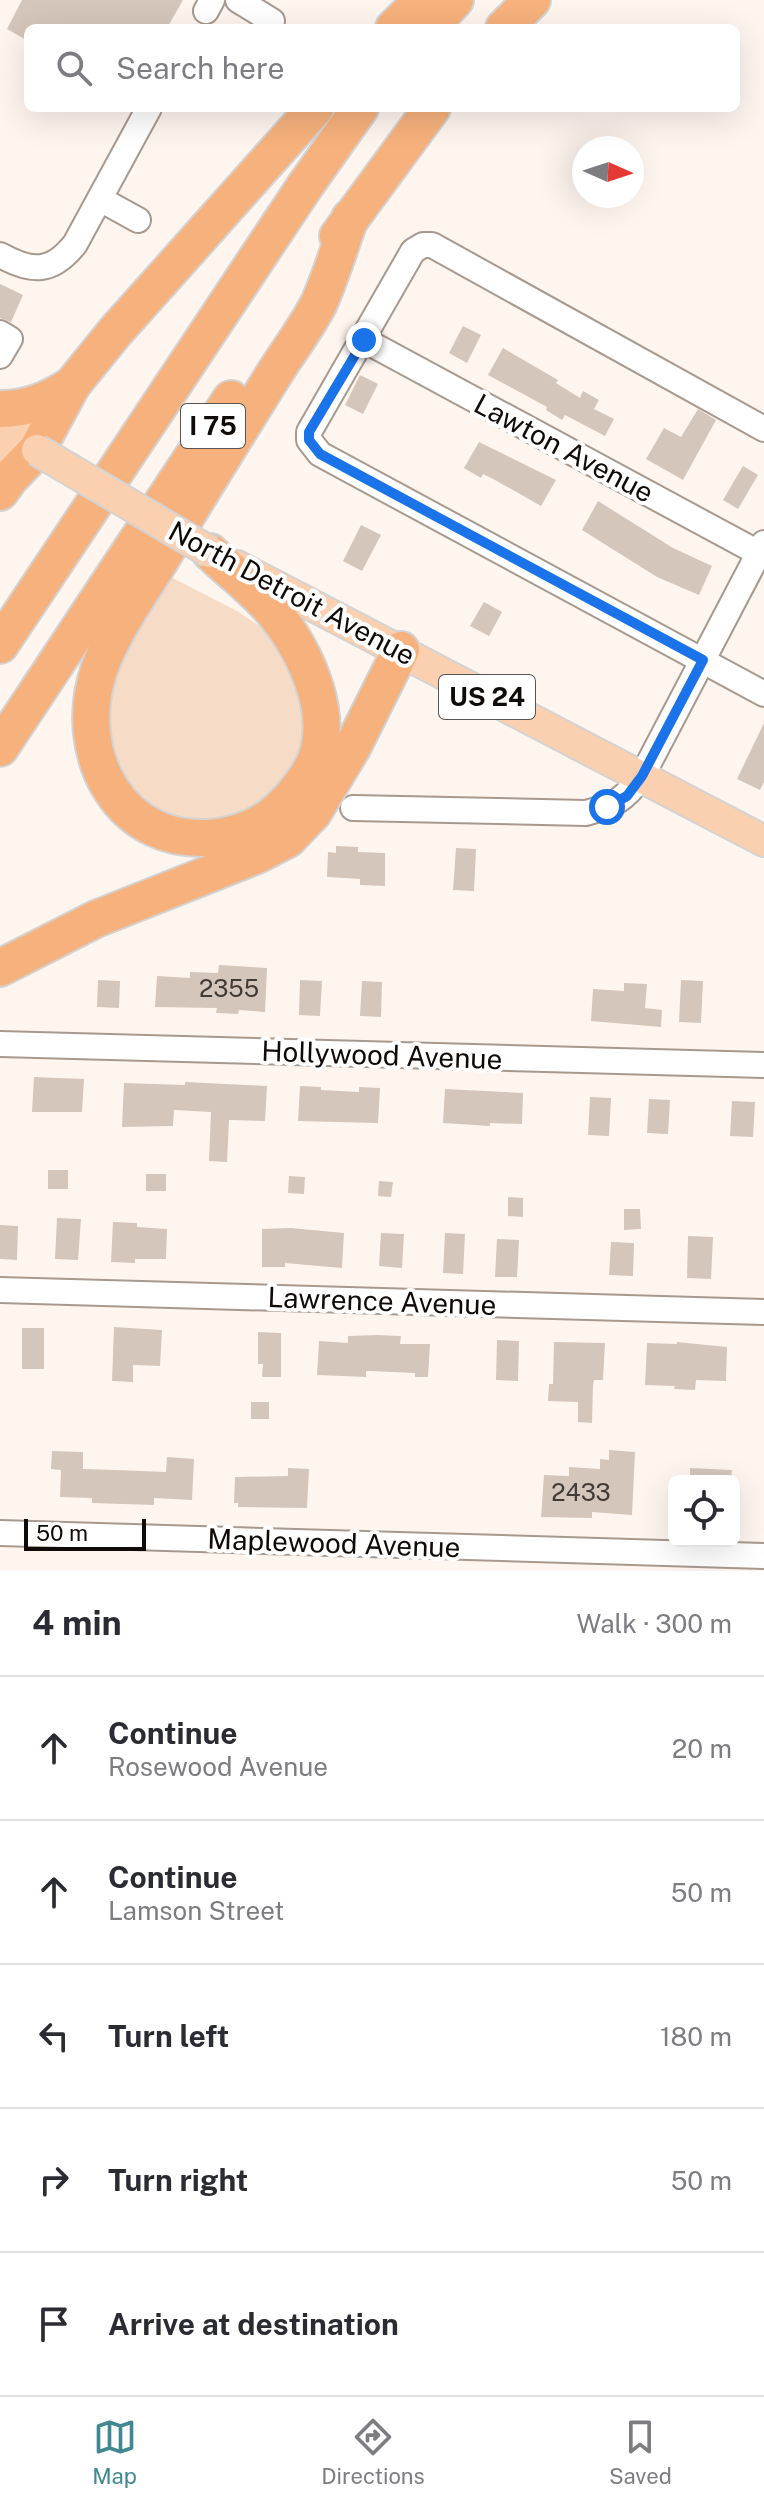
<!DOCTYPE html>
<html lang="en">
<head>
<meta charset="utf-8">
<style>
	:root { --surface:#fff; --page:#f2f2f3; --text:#2b2b33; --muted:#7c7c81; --line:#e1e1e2; --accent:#428892 }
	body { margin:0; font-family:"Public Sans",sans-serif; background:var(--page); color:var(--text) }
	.controls { position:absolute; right:24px; bottom:24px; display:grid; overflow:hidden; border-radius:12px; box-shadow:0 8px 32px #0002 }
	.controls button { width:72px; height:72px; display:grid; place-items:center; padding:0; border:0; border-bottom:2px solid var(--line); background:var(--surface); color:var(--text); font:40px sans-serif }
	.compass { position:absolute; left:572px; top:136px; width:72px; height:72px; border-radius:50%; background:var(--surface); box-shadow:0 8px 32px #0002; rotate:93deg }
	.scale { position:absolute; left:24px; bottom:20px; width:122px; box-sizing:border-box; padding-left:8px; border:4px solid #100b08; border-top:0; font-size:22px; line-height:28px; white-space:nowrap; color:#100b08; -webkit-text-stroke:6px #fff; paint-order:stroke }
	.stop { position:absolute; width:24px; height:24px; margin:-18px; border:6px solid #1a73e8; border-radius:50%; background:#fff }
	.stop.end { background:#1a73e8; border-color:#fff; box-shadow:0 2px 8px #0008 }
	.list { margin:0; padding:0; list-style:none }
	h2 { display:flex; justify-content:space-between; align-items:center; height:104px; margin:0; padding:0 32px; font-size:34px }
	h2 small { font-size:26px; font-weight:400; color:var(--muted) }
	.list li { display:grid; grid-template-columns:52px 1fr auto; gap:24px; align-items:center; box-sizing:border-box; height:144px; padding:0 32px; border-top:2px solid var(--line) }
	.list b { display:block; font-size:30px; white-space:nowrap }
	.list p { margin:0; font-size:26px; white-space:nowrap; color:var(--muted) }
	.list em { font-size:26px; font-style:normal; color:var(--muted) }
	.icon { flex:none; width:44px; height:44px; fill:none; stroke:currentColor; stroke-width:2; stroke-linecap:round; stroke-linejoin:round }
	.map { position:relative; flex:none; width:764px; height:1571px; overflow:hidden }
	.search { position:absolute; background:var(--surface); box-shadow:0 8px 32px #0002; left:24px; right:24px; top:24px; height:88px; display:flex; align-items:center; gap:20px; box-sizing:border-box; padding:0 28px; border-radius:12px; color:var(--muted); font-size:30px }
	.sheet { height:824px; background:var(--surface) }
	nav { display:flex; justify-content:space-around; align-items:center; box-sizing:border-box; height:112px; border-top:2px solid var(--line); background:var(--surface); font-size:22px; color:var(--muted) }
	nav a { display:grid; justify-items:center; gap:4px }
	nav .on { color:var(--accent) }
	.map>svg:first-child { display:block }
	.green { fill:#f6dbc7 }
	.building { fill:#d5c6bb }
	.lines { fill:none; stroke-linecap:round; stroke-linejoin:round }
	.minor-casing { stroke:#a7998e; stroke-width:28 }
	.major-casing { stroke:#d4d3d3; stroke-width:34 }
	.highway-casing { stroke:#d4d3d3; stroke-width:40 }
	.minor { stroke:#fff; stroke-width:24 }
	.major { stroke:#fad0b0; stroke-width:30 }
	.highway { stroke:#f6b17c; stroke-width:36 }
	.major-bridge-casing { stroke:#d4d3d3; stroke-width:34; stroke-linecap:butt }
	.major-bridge { stroke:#fad0b0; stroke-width:30 }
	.route { stroke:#1a73e8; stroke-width:10 }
	.labels { text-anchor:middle; stroke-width:8; stroke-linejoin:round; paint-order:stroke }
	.number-label { font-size:24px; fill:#413a35 }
	.shield { fill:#fff; stroke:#585452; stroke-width:2 }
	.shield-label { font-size:26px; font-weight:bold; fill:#100b08 }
	.street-label { font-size:28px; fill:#100b08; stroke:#fff }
</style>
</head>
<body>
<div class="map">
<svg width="764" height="1571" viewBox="0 0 764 1571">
	<rect width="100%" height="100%" fill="#fff5ef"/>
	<!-- green -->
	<polygon class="green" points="163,573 237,611 266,630 306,691 308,750 248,822 155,820 110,773 102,685"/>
	<!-- building -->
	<g class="building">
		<polygon points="22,0 183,0 167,28 28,28 28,41 7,29"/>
		<polygon points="0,284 23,295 11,322 0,318"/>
		<polygon points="463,326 481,335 467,363 449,353"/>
		<polygon points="503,348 558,380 556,383 580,398 583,391 599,400 594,409 614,419 605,436 565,415 562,420 546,410 547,407 488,375"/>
		<polygon points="360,375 378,384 363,414 345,405"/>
		<polygon points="698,409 716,420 683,480 646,459 664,428 681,437"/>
		<polygon points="479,442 556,480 541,506 495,480 483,474 481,478 464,468"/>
		<polygon points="743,466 758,475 738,509 723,500"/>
		<polygon points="598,501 673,548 712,566 699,595 657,577 582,530"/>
		<polygon points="361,525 381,535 362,571 343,561"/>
		<polygon points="484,602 502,612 489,636 470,626"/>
		<polygon points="764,723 764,782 760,790 737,779"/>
		<polygon points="336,846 358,847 358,852 385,853 385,886 360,885 360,879 327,877 328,852 336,853"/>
		<polygon points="456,848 476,849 474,891 453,890"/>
		<polygon points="219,965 267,968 265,1012 239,1010 238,1014 216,1013 217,1008 155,1007 157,976 190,978 190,972 218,973"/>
		<polygon points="98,980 120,981 119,1008 97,1007"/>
		<polygon points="300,980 322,981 320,1016 299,1015"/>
		<polygon points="681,980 703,981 701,1023 679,1022"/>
		<polygon points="362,981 382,982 381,1017 360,1016"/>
		<polygon points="624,983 647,984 645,1008 662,1010 661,1027 591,1021 593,989 624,991"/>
		<polygon points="34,1077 84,1079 82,1112 32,1112"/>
		<polygon points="185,1082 267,1086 265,1121 229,1120 227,1162 209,1161 211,1112 174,1110 173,1126 122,1127 124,1083 185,1085"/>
		<polygon points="300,1086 321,1087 321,1090 359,1092 359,1087 380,1088 378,1123 298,1121"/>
		<polygon points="445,1089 523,1093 522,1124 490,1123 490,1126 443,1123"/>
		<polygon points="590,1097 611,1098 609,1136 588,1135"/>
		<polygon points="649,1099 670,1100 668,1134 647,1133"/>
		<polygon points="732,1101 755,1102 753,1137 730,1136"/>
		<rect x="48" y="1170" width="20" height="19"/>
		<rect x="146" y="1174" width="20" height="17"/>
		<polygon points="289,1176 305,1177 304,1194 288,1193"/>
		<polygon points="379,1181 393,1182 391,1197 378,1196"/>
		<polygon points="508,1197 523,1198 523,1217 508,1216"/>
		<polygon points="624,1209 640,1209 641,1229 624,1230"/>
		<polygon points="57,1218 81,1219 78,1260 55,1259"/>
		<polygon points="113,1222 137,1223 137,1227 167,1229 166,1259 135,1259 135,1263 111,1262"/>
		<polygon points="0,1225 18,1226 17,1260 0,1259"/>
		<polygon points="291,1228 344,1233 342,1268 285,1263 285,1267 262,1267 262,1229"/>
		<polygon points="381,1233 404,1234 402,1268 379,1266"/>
		<polygon points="445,1233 465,1234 463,1274 443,1273"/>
		<polygon points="688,1236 713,1237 711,1279 687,1278"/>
		<polygon points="497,1239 519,1240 517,1277 495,1277"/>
		<polygon points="611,1242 634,1243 633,1276 609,1275"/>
		<polygon points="114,1327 162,1330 160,1366 133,1365 133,1382 112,1381"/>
		<rect x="22" y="1328" width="22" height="41"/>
		<polygon points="258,1332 281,1333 281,1377 262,1377 263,1364 258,1364"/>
		<polygon points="377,1335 401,1336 400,1344 430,1344 428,1377 415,1377 415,1373 370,1371 366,1371 366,1377 317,1375 319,1341 348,1343 348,1336"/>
		<polygon points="497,1340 519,1341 518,1381 496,1380"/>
		<polygon points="554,1342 605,1343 603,1380 594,1380 593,1386 592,1423 578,1422 578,1402 548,1401 549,1384 553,1384"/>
		<polygon points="677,1342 727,1347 726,1381 696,1380 695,1390 674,1389 675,1386 645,1385 647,1343 677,1344"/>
		<rect x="251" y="1402" width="18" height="17"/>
		<polygon points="609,1450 635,1452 632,1515 592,1512 592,1518 541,1517 544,1475 569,1476 569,1467 600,1469 600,1459 609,1460"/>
		<polygon points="52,1451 83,1452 83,1469 115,1470 166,1472 167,1457 194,1459 192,1500 154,1498 154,1505 92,1503 92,1498 60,1497 61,1470 51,1469"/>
		<polygon points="288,1468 309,1469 307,1508 238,1507 238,1503 234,1503 235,1477 288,1476"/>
		<polygon points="690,1468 732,1470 731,1481 690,1481"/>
	</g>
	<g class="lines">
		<defs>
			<g id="minor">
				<polyline points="238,0 272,21"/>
				<polyline points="206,11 212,0"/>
				<polyline points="100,199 138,220"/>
				<path d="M0,255C32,273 52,273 75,244L149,108"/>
				<polyline points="0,333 10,339 0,356"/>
				<polyline points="364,340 764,556"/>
				<polyline points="764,429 432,245 423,245 413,251 309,432 309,440 320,454 764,694"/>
				<path d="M353,808L586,813C615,805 624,800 642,776L764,543"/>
				<polyline points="0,1044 764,1065"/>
				<polyline points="0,1290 764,1312"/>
				<polyline points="0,1533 764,1556"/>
			</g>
			<g id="major">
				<polyline points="0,417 32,434 37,450 21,454 0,443"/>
				<polyline points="237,566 764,841"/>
			</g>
			<g id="highway">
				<polyline points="394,28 422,0"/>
				<polyline points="429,28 455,0"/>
				<polyline points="504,28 532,0"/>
				<polyline points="338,236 432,108"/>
				<path d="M0,409C28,409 49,400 72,385"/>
				<polyline points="0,492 10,478 37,450 72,385 115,332 315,108"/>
				<path d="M210,552C230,571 254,589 272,610C307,651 341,725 308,775C285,810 259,832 217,837C120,849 71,754 99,670C113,629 142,591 164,554C198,495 235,437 271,379C286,354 306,329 319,303C331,276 340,246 350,218"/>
				<polyline points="0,645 305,186 360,108"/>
				<polyline points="0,748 231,399"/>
				<polyline points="0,968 96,919 257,855 288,839 313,813 352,748 401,650"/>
			</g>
		</defs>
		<!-- minor casing -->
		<use href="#minor" class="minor-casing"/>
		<!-- major casing -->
		<use href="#major" class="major-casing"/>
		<!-- highway casing -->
		<use href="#highway" class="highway-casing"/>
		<!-- minor -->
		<use href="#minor" class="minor"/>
		<!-- major -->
		<use href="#major" class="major"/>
		<!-- highway -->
		<use href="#highway" class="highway"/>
		<defs>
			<polyline id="major-bridge" points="37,450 210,552"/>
		</defs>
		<!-- major-bridge casing -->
		<use href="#major-bridge" class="major-bridge-casing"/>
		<!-- major-bridge -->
		<use href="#major-bridge" class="major-bridge"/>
	</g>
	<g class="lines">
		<!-- route -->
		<polyline class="route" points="364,340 309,432 309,440 320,454 703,660 642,776 627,796 607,807"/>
	</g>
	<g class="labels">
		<!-- number labels -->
		<g class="number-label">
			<text x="229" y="997">2355</text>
			<text x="581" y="1501">2433</text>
		</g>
		<!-- shield labels -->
		<g class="shield">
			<rect x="181" y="404" width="64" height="44" rx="6"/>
			<rect x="439" y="675" width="96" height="44" rx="6"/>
		</g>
		<g class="shield-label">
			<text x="213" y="435">I 75</text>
			<text x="487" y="706">US 24</text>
		</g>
		<!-- street labels -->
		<g class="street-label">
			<text transform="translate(564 448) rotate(28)" y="10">Lawton Avenue</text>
			<text transform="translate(292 593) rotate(28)" y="10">North Detroit Avenue</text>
			<text transform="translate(382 1055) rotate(2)" y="10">Hollywood Avenue</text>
			<text transform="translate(382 1301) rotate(2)" y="10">Lawrence Avenue</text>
			<text transform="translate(334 1543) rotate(2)" y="10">Maplewood Avenue</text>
		</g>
	</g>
</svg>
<div class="controls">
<button><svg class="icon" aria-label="locate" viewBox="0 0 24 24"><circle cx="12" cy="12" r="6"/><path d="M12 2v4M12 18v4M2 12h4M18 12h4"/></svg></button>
</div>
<svg class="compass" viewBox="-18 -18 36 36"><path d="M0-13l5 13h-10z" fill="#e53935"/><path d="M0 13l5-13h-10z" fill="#7c7c81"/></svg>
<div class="scale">50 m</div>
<div class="stop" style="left:607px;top:807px"></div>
<div class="stop end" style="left:364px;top:340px"></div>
<div class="search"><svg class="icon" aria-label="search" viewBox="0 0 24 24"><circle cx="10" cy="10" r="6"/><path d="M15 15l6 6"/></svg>Search here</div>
</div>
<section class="sheet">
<h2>4 min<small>Walk · 300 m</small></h2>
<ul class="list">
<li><svg class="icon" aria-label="ahead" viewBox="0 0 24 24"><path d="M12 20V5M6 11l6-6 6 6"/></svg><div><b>Continue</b><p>Rosewood Avenue</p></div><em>20 m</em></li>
<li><svg class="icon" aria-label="ahead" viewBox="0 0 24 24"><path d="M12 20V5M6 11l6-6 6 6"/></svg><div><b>Continue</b><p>Lamson Street</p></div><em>50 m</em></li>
<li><svg class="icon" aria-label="left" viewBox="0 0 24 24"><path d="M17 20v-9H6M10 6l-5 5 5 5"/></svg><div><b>Turn left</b></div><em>180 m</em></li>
<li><svg class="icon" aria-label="right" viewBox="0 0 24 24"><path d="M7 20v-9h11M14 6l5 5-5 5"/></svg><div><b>Turn right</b></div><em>50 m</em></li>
<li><svg class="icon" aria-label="arrive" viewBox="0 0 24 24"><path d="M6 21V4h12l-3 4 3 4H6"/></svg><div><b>Arrive at destination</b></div></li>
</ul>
</section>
<nav>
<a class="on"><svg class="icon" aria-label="map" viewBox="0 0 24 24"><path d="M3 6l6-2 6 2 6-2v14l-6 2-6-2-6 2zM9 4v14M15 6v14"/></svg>Map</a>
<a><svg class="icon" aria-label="directions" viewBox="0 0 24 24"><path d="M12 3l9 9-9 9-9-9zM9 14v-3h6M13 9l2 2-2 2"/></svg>Directions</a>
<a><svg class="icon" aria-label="saved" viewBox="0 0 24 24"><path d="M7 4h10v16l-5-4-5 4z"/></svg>Saved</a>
</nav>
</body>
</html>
